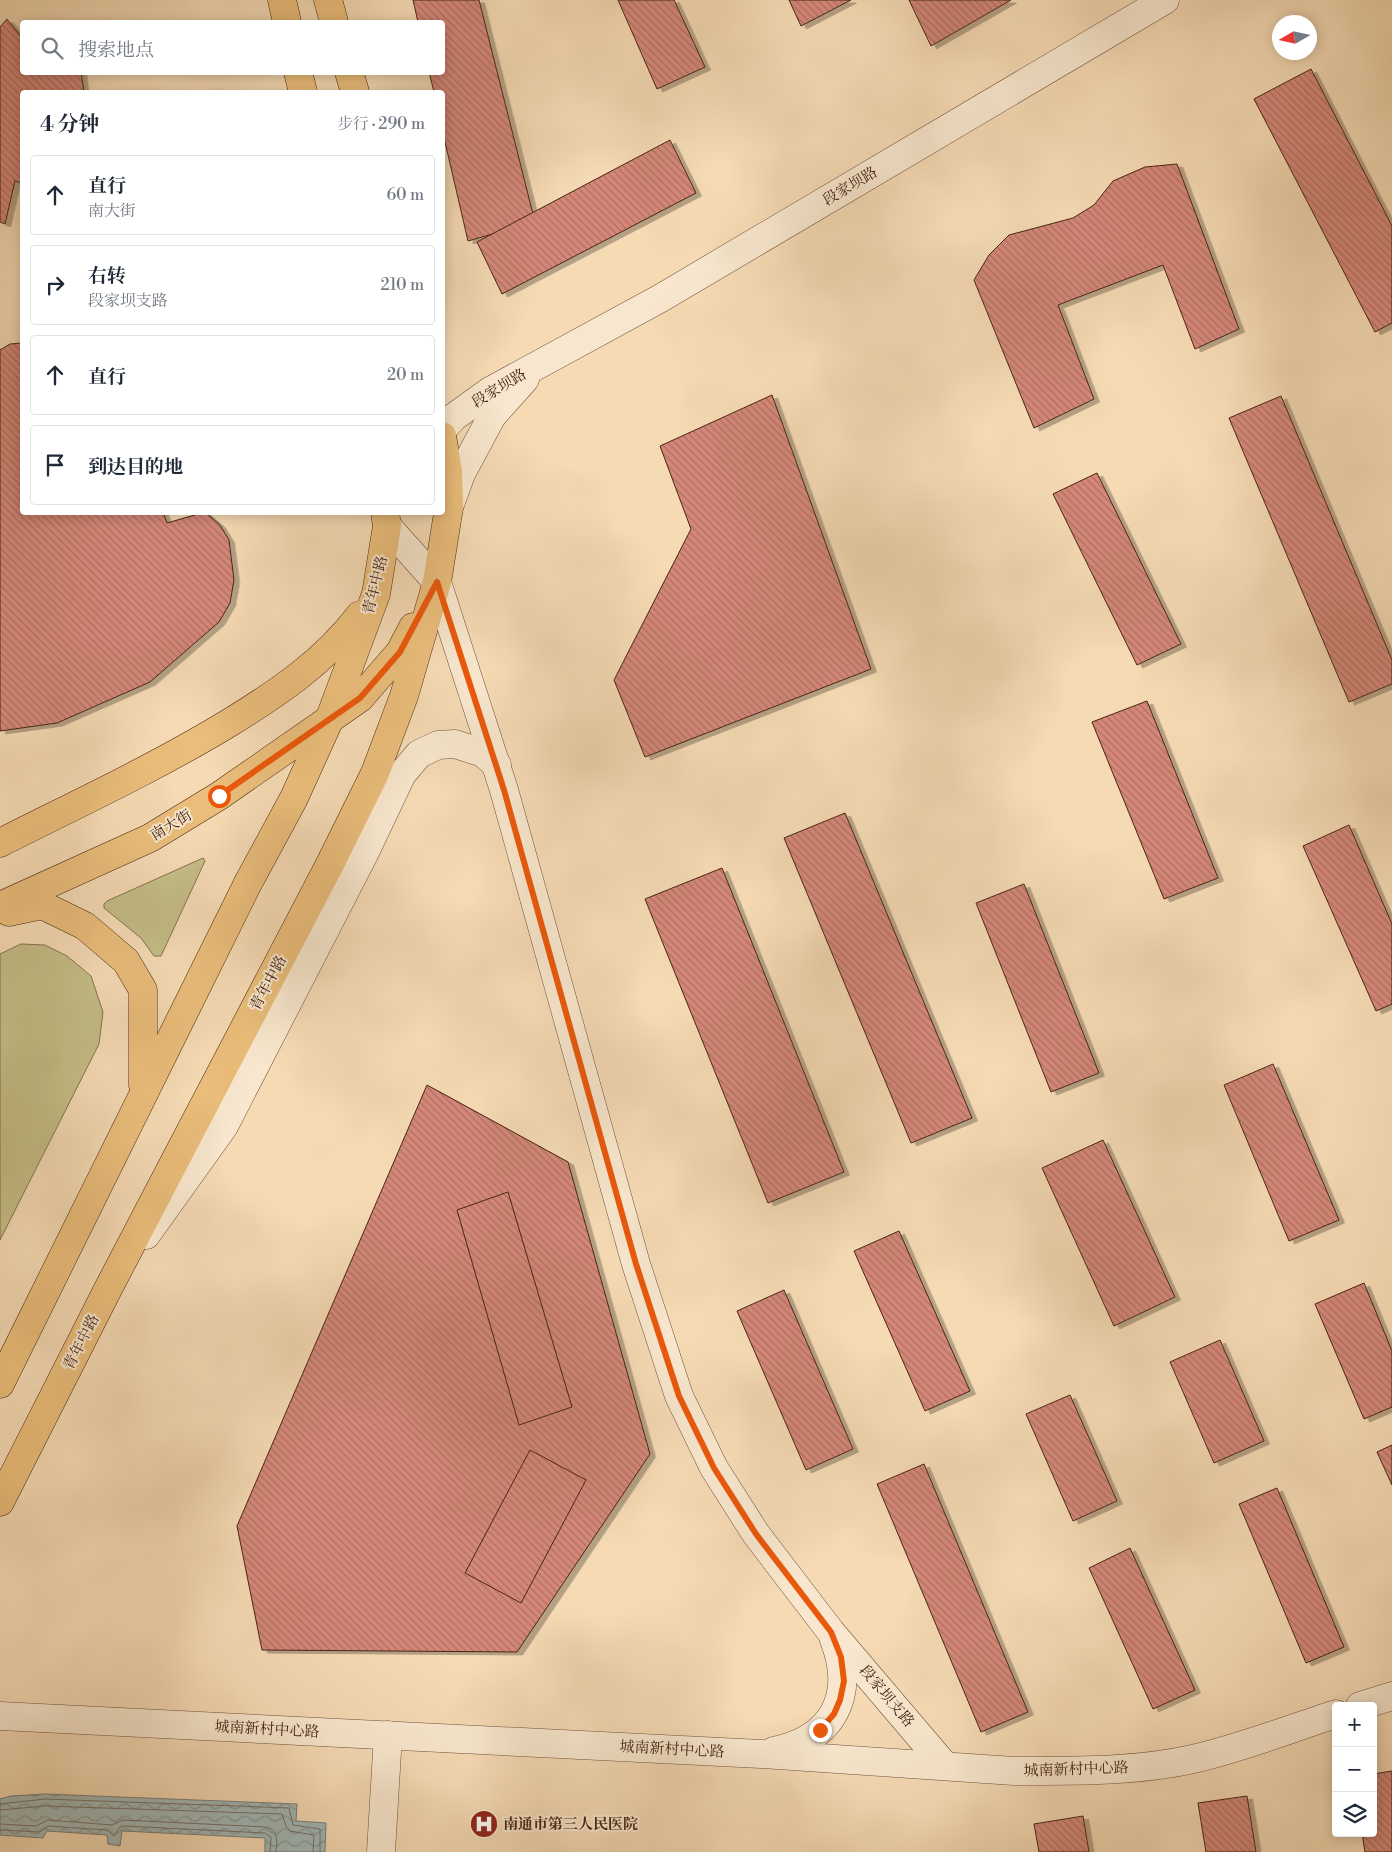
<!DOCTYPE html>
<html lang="zh">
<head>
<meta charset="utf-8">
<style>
	:root { --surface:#fff; --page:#f6f6f7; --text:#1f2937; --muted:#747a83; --line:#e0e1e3 }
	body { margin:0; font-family:"Libre Bodoni","Noto Serif SC",serif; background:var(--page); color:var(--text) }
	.controls { position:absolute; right:15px; bottom:15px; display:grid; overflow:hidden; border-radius:5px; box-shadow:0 2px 12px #0003 }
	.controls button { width:45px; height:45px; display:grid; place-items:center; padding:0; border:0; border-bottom:1px solid var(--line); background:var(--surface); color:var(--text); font:25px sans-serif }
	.compass { position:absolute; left:1272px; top:15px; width:45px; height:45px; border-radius:50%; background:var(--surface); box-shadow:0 2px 12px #0003; rotate:261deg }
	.stop { position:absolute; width:15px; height:15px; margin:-11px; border:4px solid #ea580c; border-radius:50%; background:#fff }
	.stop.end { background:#ea580c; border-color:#fff; box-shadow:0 1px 5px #0008 }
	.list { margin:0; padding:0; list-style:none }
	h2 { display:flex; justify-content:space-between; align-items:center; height:65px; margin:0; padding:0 20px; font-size:21px }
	h2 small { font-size:16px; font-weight:400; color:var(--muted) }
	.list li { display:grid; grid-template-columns:32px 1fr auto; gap:15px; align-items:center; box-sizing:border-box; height:80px; margin:0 10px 10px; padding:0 10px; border:1px solid var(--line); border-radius:5px }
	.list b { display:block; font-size:19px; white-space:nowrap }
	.list p { margin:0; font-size:16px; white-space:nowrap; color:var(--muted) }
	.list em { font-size:16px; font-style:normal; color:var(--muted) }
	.icon { flex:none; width:28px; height:28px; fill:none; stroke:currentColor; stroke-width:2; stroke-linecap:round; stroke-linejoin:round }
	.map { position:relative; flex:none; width:1392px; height:1852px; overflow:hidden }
	.search { position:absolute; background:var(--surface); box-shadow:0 2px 12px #0003; left:20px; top:20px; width:425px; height:55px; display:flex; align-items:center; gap:12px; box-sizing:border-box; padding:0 18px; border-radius:5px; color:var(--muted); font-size:19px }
	.panel { position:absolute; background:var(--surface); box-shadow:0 2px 12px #0003; left:20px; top:90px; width:425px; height:425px; border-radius:5px }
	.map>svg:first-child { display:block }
	.grass { fill:#c4bd87; stroke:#86714e }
	.water { fill:url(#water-waves); stroke:#7d7d77 }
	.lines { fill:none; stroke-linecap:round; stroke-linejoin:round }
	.shore { stroke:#746e66; stroke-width:1 }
	.building { fill:url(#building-back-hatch); stroke:#472515; filter:url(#shadow) }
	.minor-casing { stroke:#72523d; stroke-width:29 }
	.major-casing { stroke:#472515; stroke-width:29 }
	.minor { stroke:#f8e7ce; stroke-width:28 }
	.major { stroke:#eabd7a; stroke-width:28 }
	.route { stroke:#ea580c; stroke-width:6 }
	.labels { text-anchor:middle; stroke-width:4; stroke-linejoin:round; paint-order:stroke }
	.street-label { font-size:15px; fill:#472515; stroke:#f8e7ce }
	.poi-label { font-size:15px; font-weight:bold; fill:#472515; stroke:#f8e7ce; text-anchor:start }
</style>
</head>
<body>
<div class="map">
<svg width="1392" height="1852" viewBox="0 0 1392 1852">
	<defs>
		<pattern id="water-waves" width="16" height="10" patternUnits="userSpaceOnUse" patternTransform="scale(1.25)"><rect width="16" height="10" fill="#a1b8b8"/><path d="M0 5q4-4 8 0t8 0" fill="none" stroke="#859594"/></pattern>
		<pattern id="building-back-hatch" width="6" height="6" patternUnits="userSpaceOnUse" patternTransform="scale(1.25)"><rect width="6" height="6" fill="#d58879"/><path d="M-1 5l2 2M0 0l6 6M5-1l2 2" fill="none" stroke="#af6f62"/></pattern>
		<filter id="shadow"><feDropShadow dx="5.5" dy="3" stdDeviation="0" flood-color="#0004"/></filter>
	</defs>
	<rect width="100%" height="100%" fill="#f5dab4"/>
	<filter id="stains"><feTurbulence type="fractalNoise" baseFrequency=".004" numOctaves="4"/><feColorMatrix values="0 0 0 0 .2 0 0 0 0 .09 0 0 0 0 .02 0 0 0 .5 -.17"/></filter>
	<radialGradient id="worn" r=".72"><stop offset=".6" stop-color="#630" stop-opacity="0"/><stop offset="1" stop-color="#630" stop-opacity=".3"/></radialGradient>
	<!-- grass -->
	<g class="grass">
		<polygon points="203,858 205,861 161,956 154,956 141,938 104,908 104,904 107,901"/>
		<polygon points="21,944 45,945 67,956 91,976 103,1012 99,1044 0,1240 0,954"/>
	</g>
	<!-- water -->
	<polygon class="water" points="45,1794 297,1804 296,1821 326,1823 325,1852 265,1852 265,1838 122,1831 120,1846 108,1844 107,1835 47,1831 43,1838 0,1835 0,1799 11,1796"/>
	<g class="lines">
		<!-- shore -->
		<g class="shore">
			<polyline points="0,1804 45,1799 289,1808 293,1825 320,1829 320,1852"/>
			<polyline points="0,1810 45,1806 282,1814 286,1826 290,1831 314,1835 313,1852"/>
			<path d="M0,1824L36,1826L48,1820L112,1825L123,1820L266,1827C279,1830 277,1841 276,1852"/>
			<polyline points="0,1830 39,1832 48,1826 107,1830 114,1836 119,1828 123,1826 265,1833 271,1837 270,1852"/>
		</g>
	</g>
	<!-- building -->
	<g class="building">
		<polygon points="413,0 479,0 535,222 468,241 442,129 442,92 434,92 429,72 442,72 442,22 418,22"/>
		<polygon points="618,0 674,0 705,67 657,89"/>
		<polygon points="789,0 851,0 801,26"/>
		<polygon points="909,0 1011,0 931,46"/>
		<polygon points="7,19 22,38 22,72 81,72 84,92 22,92 22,183 15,181 5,224 0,222 0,27"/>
		<polygon points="1311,69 1392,226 1392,323 1375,332 1254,99"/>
		<polygon points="670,140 696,193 502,294 477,242"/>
		<polygon points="1177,164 1239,329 1195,349 1163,265 1058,305 1094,399 1034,428 974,280 989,255 1009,235 1073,218 1094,205 1113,181 1145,167"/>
		<polygon points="22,343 22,512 163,512 167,523 205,512 220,525 229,540 234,580 230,603 219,622 150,682 57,723 0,731 0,350 10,344"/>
		<polygon points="772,395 871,669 645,757 614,680 691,529 660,446"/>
		<polygon points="1281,396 1392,660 1392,684 1349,702 1229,418"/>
		<polygon points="1097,473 1181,644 1137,665 1053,494"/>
		<polygon points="1147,701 1218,878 1164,899 1092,722"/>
		<polygon points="845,813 972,1118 911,1143 784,838"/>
		<polygon points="1349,825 1392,924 1392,1004 1376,1011 1303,846"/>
		<polygon points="722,868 844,1172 768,1203 645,899"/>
		<polygon points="1024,884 1099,1073 1051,1092 976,903"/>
		<polygon points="1273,1064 1339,1220 1289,1241 1224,1085"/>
		<polygon points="427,1085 568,1162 650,1454 517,1652 262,1650 237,1526"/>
		<polygon points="1103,1140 1175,1297 1114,1326 1042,1168"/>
		<polygon points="508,1192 572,1407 519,1425 457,1210"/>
		<polygon points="899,1231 970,1391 925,1411 854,1251"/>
		<polygon points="1364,1283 1392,1351 1392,1407 1364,1419 1315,1304"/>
		<polygon points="784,1290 853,1449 806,1470 737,1311"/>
		<polygon points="1220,1340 1264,1441 1214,1463 1170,1362"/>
		<polygon points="1070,1395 1117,1501 1073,1521 1026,1414"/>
		<polygon points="1392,1445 1392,1485 1377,1452"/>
		<polygon points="530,1450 586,1480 521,1603 465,1573"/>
		<polygon points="924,1464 1028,1712 981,1732 877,1484"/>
		<polygon points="1277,1488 1344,1647 1306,1663 1239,1504"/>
		<polygon points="1130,1548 1195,1690 1153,1709 1089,1568"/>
		<polygon points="1392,1771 1392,1852 1365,1852 1362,1833 1373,1833 1373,1774"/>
		<polygon points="1247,1796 1256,1852 1206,1852 1198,1803"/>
		<polygon points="1083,1816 1089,1852 1039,1852 1034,1824"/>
	</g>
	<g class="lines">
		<defs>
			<g id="minor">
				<polyline points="442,430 454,417 490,391 661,298 1165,0"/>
				<polyline points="449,507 461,474 492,416 525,379"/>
				<polyline points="387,526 437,582 504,790 636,1264 679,1396 714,1468 756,1534 831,1632 945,1766"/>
				<polyline points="146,1235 224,1126 365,852 402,774 419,754 438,745 455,744 483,753 497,765"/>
				<polyline points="1360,1706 1392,1696"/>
				<path d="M0,1716L761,1754L1014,1771C1074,1771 1135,1772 1193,1759C1242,1748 1289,1729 1336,1714"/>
				<path d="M774,1751C833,1739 856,1696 834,1640"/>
				<polyline points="381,1852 388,1735"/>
			</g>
			<g id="major">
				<polyline points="282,0 287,22"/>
				<polyline points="328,0 334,22"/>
				<polyline points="298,72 303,92"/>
				<polyline points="349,72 355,92"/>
				<path d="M0,843C77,804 155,768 229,723C278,693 324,662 360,615"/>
				<polyline points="0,906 150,838 219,796 360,698 400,652 413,627"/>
				<polyline points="9,912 42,905 85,926 126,961 143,990 143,1085"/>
				<polyline points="0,1384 248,883 294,798 328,723 376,594 387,526 385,512"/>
				<polyline points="0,1502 109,1287 330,864 375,773 404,696 437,582 449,507 448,472 442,436"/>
			</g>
		</defs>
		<!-- minor casing -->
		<use href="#minor" class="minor-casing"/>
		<!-- major casing -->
		<use href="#major" class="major-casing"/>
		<!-- minor -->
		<use href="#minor" class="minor"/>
		<!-- major -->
		<use href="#major" class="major"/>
	</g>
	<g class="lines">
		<!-- route -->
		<polyline class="route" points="219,796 360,698 400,652 437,582 504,790 636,1264 679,1396 714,1468 756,1534 831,1632 841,1657 844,1681 840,1700 834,1714 820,1730"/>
	</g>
	<!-- icons -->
	<defs>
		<symbol id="hospital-disc" viewBox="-11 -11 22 22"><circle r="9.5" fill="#8f2418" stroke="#f8e7ce"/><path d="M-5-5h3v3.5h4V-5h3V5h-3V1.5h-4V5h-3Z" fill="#fff"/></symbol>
	</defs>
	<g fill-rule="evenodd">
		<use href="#hospital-disc" x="468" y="1808" width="32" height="32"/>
	</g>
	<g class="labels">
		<!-- street labels -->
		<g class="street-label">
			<text transform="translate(850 186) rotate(-31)" y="5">段家坝路</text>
			<text transform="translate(499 388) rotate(-31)" y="5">段家坝路</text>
			<text transform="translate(375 585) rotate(-76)" y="5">青年中路</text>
			<text transform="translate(171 825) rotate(-31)" y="5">南大街</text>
			<text transform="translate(268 983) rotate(-62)" y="5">青年中路</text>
			<text transform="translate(81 1342) rotate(-63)" y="5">青年中路</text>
			<text transform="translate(887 1696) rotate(50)" y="5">段家坝支路</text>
			<text transform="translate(267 1729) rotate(3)" y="5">城南新村中心路</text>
			<text transform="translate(672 1749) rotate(3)" y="5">城南新村中心路</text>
			<text transform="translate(1076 1769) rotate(-2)" y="5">城南新村中心路</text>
		</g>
		<!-- poi labels -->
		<g class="poi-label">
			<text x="503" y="1829">南通市第三人民医院</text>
		</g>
	</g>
	<rect width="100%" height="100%" filter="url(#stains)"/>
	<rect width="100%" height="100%" fill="url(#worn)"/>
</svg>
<div class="controls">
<button>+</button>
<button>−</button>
<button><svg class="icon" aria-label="layers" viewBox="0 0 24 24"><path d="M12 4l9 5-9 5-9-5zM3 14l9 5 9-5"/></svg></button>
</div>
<svg class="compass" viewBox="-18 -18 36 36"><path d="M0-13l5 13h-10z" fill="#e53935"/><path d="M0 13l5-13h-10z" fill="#747a83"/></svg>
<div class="stop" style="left:219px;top:796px"></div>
<div class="stop end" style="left:820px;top:1730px"></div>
<div class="search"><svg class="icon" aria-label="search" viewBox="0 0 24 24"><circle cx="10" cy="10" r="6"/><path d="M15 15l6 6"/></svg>搜索地点</div>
<section class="panel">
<h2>4 分钟<small>步行 · 290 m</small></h2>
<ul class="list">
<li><svg class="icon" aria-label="ahead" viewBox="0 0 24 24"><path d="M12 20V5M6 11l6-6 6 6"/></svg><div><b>直行</b><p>南大街</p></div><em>60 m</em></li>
<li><svg class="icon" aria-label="right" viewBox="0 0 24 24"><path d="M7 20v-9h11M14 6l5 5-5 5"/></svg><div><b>右转</b><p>段家坝支路</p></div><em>210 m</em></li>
<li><svg class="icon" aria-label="ahead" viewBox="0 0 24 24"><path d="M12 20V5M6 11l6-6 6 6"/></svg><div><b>直行</b></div><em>20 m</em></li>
<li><svg class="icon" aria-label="arrive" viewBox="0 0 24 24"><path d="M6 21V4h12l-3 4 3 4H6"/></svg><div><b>到达目的地</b></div></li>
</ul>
</section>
</div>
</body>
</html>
